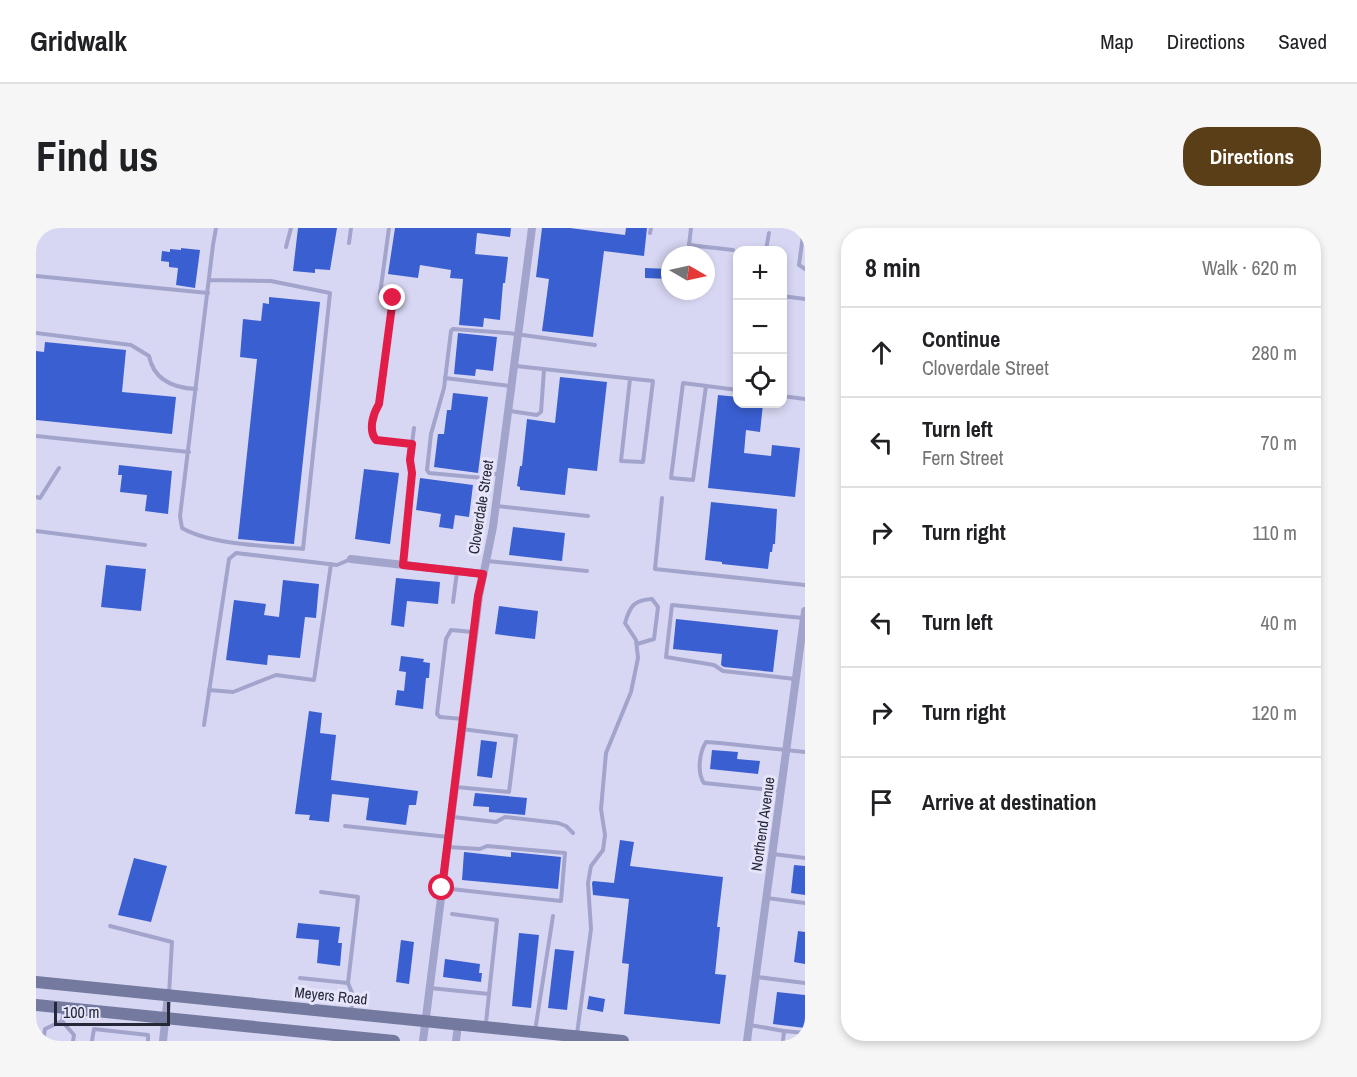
<!DOCTYPE html>
<html lang="en">
<head>
<meta charset="utf-8">
<style>
	:root { --surface:#fff; --page:#f6f6f6; --text:#202124; --muted:#757577; --line:#e0e0e0; --accent:#5a3e18 }
	body { margin:0; font-family:"Archivo Narrow",sans-serif; background:var(--page); color:var(--text) }
	.controls { position:absolute; right:18px; top:18px; display:grid; overflow:hidden; border-radius:12px; box-shadow:0 3px 9px #0003 }
	.controls button { width:54px; height:54px; display:grid; place-items:center; padding:0; border:0; border-bottom:2px solid var(--line); background:var(--surface); color:var(--text); font:30px sans-serif }
	.compass { position:absolute; left:625px; top:18px; width:54px; height:54px; border-radius:50%; background:var(--surface); box-shadow:0 3px 9px #0003; rotate:99deg }
	.scale { position:absolute; left:18px; bottom:15px; width:116px; box-sizing:border-box; padding-left:6px; border:3px solid #252836; border-top:0; font-size:16px; line-height:21px; white-space:nowrap; color:#252836; -webkit-text-stroke:4px #e5e4fa; paint-order:stroke }
	.stop { position:absolute; width:18px; height:18px; margin:-14px; border:4px solid #e11d48; border-radius:50%; background:#fff }
	.stop.end { background:#e11d48; border-color:#fff; box-shadow:0 2px 6px #0008 }
	.list { margin:0; padding:0; list-style:none }
	h2 { display:flex; justify-content:space-between; align-items:center; height:78px; margin:0; padding:0 24px; font-size:26px }
	h2 small { font-size:20px; font-weight:400; color:var(--muted) }
	.list li { display:grid; grid-template-columns:39px 1fr auto; gap:18px; align-items:center; box-sizing:border-box; height:90px; padding:0 24px; border-top:2px solid var(--line) }
	.list b { display:block; font-size:22px; white-space:nowrap }
	.list p { margin:0; font-size:20px; white-space:nowrap; color:var(--muted) }
	.list em { font-size:20px; font-style:normal; color:var(--muted) }
	.icon { flex:none; width:33px; height:33px; fill:none; stroke:currentColor; stroke-width:2; stroke-linecap:round; stroke-linejoin:round }
	.map { position:relative; flex:none; width:769px; height:813px; overflow:hidden; border-radius:24px }
	header { display:flex; align-items:center; gap:36px; box-sizing:border-box; height:84px; padding:0 30px; background:var(--surface); border-bottom:2px solid var(--line) }
	header strong { font-size:28px }
	nav { display:flex; gap:33px; margin-inline-start:auto; font-size:21px }
	.intro { display:flex; align-items:center; justify-content:space-between; box-sizing:border-box; height:144px; padding:0 36px }
	h1 { margin:0; font-size:42px }
	.button { padding:15px 27px; border-radius:24px; background:var(--accent); color:#fff; font-size:21px; font-weight:700 }
	main { display:flex; gap:36px; padding:0 36px }
	aside { flex:1; background:var(--surface); border-radius:24px; box-shadow:0 3px 9px #0003 }
	.map>svg:first-child { display:block }
	.building { fill:#395fd0 }
	.lines { fill:none; stroke-linecap:round; stroke-linejoin:round }
	.lane { stroke:#a3a4cc; stroke-width:4 }
	.street { stroke:#a3a4cc; stroke-width:8 }
	.secondary { stroke:#747a9f; stroke-width:12 }
	.route { stroke:#e11d48; stroke-width:8 }
	.labels { text-anchor:middle; stroke-width:6; stroke-linejoin:round; paint-order:stroke }
	.street-label { font-size:15px; fill:#252836; stroke:#e5e4fa }
</style>
</head>
<body>
<header>
<strong>Gridwalk</strong>
<nav><a>Map</a><a>Directions</a><a>Saved</a></nav>
</header>
<div class="intro"><h1>Find us</h1><a class="button">Directions</a></div>
<main>
<div class="map">
<svg width="769" height="813" viewBox="0 0 769 813">
	<rect width="100%" height="100%" fill="#d8d7f3"/>
	<!-- building -->
	<g class="building">
		<polygon points="262,0 301,0 294,42 279,41 279,45 257,43"/>
		<polygon points="359,0 475,0 474,9 441,5 439,26 472,29 469,55 467,55 464,92 448,90 447,99 423,97 427,51 414,50 415,42 384,37 382,50 352,46"/>
		<polygon points="506,0 534,0 589,7 590,0 611,0 608,28 568,23 557,109 506,103 513,51 500,49"/>
		<polygon points="145,20 164,22 159,60 140,57 142,40 133,39 133,34 125,33 126,23 134,24 134,21 145,22"/>
		<polygon points="609,40 634,41 634,51 609,50"/>
		<polygon points="233,69 284,74 258,316 202,311 221,131 204,129 207,91 225,93 227,75 233,76"/>
		<polygon points="422,105 461,109 457,143 440,141 439,148 418,146"/>
		<polygon points="9,114 90,122 86,164 140,169 136,206 0,192 0,123 8,124"/>
		<polygon points="524,149 571,154 561,243 532,240 529,267 484,262 484,259 481,258 484,238 486,238 491,191 519,195"/>
		<polygon points="417,165 452,169 442,245 398,239 402,206 408,206 411,182 415,182"/>
		<polygon points="682,167 702,169 702,176 727,176 724,204 710,202 708,225 735,228 736,217 764,220 759,269 672,260"/>
		<polygon points="83,237 136,243 132,286 109,283 111,267 84,264 86,247 82,247"/>
		<polygon points="328,241 363,245 354,316 319,311"/>
		<polygon points="384,250 437,257 433,289 419,287 417,301 403,299 405,286 380,282"/>
		<polygon points="675,274 741,281 739,316 737,316 736,324 734,324 732,341 686,336 686,334 669,332"/>
		<polygon points="477,299 529,305 526,333 473,327"/>
		<polygon points="70,337 110,341 105,383 65,379"/>
		<polygon points="360,350 404,354 402,376 371,373 368,399 355,397"/>
		<polygon points="247,352 283,356 280,390 269,389 264,430 232,427 231,437 190,432 198,372 230,376 228,387 243,389"/>
		<polygon points="463,378 502,383 499,411 459,406"/>
		<polygon points="640,391 742,402 737,444 688,439 685,437 686,426 637,421"/>
		<polygon points="365,428 388,431 387,434 394,435 393,450 390,450 387,481 359,477 361,462 368,463 370,444 363,443"/>
		<polygon points="273,483 286,485 284,505 300,507 295,552 382,563 380,577 373,577 370,597 330,592 333,570 296,566 293,594 273,592 274,587 259,586"/>
		<polygon points="445,512 461,514 456,550 441,548"/>
		<polygon points="676,522 702,524 701,531 724,533 722,546 674,541"/>
		<polygon points="439,565 491,570 489,587 453,584 453,579 437,578"/>
		<polygon points="584,612 598,614 594,638 687,649 681,699 684,699 679,746 690,747 684,796 588,786 593,736 586,735 593,671 557,667 556,655 557,653 578,655"/>
		<polygon points="428,624 475,629 475,624 525,629 522,661 426,652"/>
		<polygon points="98,630 131,638 115,694 82,687"/>
		<polygon points="758,637 769,638 769,667 755,665"/>
		<polygon points="262,695 304,699 302,715 306,715 304,738 281,735 283,712 260,710"/>
		<polygon points="762,703 769,704 769,736 758,734"/>
		<polygon points="483,705 503,707 495,780 476,778"/>
		<polygon points="365,712 378,714 373,756 360,754"/>
		<polygon points="519,721 538,723 531,782 512,780"/>
		<polygon points="409,731 444,736 443,745 446,745 445,754 407,749"/>
		<polygon points="741,764 769,767 769,800 737,796"/>
		<polygon points="553,768 569,771 567,784 551,781"/>
	</g>
	<g class="lines">
		<!-- lane -->
		<g class="lane">
			<path d="M353,0L344,66L357,70L343,176C337,186 332,202 340,212L376,216"/>
			<polyline points="655,0 653,17 697,22"/>
			<polyline points="768,0 763,37 769,41"/>
			<polyline points="614,5 615,0"/>
			<polyline points="313,15 315,0"/>
			<polyline points="250,19 255,0"/>
			<polyline points="730,22 733,5"/>
			<polyline points="0,48 172,65"/>
			<path d="M173,52L235,53L294,65L267,321C232,318 175,317 146,300L144,288L177,17L180,0"/>
			<polyline points="746,68 769,71"/>
			<path d="M0,105L95,117L113,128C118,153 138,160 160,161"/>
			<polyline points="480,138 617,153 607,234 585,233 594,151"/>
			<polyline points="409,150 474,158"/>
			<polyline points="670,158 657,252 635,250 647,155 702,162"/>
			<polyline points="746,168 769,171"/>
			<polyline points="474,183 501,187 505,184 508,142"/>
			<polyline points="0,208 153,224"/>
			<polyline points="463,246 454,246 447,250 393,245 391,242 395,206 408,160 415,103 417,101 472,105 559,117"/>
			<polyline points="0,269 4,270 23,240"/>
			<polyline points="626,270 619,341 769,357"/>
			<polyline points="461,278 552,288"/>
			<polyline points="0,303 109,317"/>
			<polyline points="451,333 551,343"/>
			<polyline points="367,336 376,245 374,232 378,200"/>
			<polyline points="417,374 421,344"/>
			<polyline points="759,451 687,443 678,437 630,429 636,377 767,390"/>
			<polyline points="173,462 197,464 240,447 278,452 295,336"/>
			<polyline points="427,491 404,489 401,486 410,411 415,402 437,404"/>
			<polyline points="168,497 193,331 200,325 301,337 315,331"/>
			<polyline points="420,559 473,564 480,508 426,501"/>
			<path d="M744,563L668,555C661,545 663,525 670,514L684,515L769,524"/>
			<polyline points="417,589 460,594 469,589 522,595 530,598 537,605"/>
			<polyline points="309,598 412,609"/>
			<polyline points="737,626 769,630"/>
			<polyline points="406,660 525,673 529,625 451,618 444,621 412,619"/>
			<polyline points="285,664 322,669 312,755 317,767 315,785"/>
			<polyline points="731,670 769,675"/>
			<polyline points="416,686 461,692 453,766"/>
			<polyline points="74,698 136,714 133,766"/>
			<polyline points="721,749 769,755"/>
			<polyline points="264,750 312,755"/>
			<polyline points="394,760 453,766 450,795"/>
			<polyline points="26,793 38,807 37,813"/>
			<polyline points="714,797 748,803 747,813"/>
			<polyline points="499,803 517,688"/>
			<polyline points="748,803 769,805"/>
			<path d="M541,806L555,701L552,655L555,638L567,622L569,607L565,581L570,525L595,464L602,430L600,412L589,395C594,378 598,372 616,371L622,379L618,411L601,416"/>
			<polyline points="7,813 9,801 26,793 28,781"/>
			<polyline points="56,813 58,801 112,807 112,813"/>
		</g>
		<!-- street -->
		<g class="street">
			<polyline points="315,331 447,346"/>
			<polyline points="127,813 132,767"/>
			<polyline points="387,813 443,368 457,299 496,0"/>
			<polyline points="420,813 422,796"/>
			<polyline points="711,813 769,383"/>
		</g>
		<!-- secondary -->
		<g class="secondary">
			<polyline points="0,754 587,813"/>
			<polyline points="0,777 358,813"/>
		</g>
	</g>
	<g class="lines">
		<!-- route -->
		<path class="route" d="M357,70L343,176C337,186 332,202 340,212L376,216L374,232L376,245L367,337L447,346L442,368L406,660"/>
	</g>
	<g class="labels">
		<!-- street labels -->
		<g class="street-label">
			<text transform="translate(445 279) rotate(-81)" y="5">Cloverdale Street</text>
			<text transform="translate(727 596) rotate(-82)" y="5">Northend Avenue</text>
			<text transform="translate(295 768) rotate(6)" y="5">Meyers Road</text>
		</g>
	</g>
</svg>
<div class="controls">
<button>+</button>
<button>−</button>
<button><svg class="icon" aria-label="locate" viewBox="0 0 24 24"><circle cx="12" cy="12" r="6"/><path d="M12 2v4M12 18v4M2 12h4M18 12h4"/></svg></button>
</div>
<svg class="compass" viewBox="-18 -18 36 36"><path d="M0-13l5 13h-10z" fill="#e53935"/><path d="M0 13l5-13h-10z" fill="#757577"/></svg>
<div class="scale">100 m</div>
<div class="stop" style="left:406px;top:660px"></div>
<div class="stop end" style="left:357px;top:70px"></div>
</div>
<aside>
<h2>8 min<small>Walk · 620 m</small></h2>
<ul class="list">
<li><svg class="icon" aria-label="ahead" viewBox="0 0 24 24"><path d="M12 20V5M6 11l6-6 6 6"/></svg><div><b>Continue</b><p>Cloverdale Street</p></div><em>280 m</em></li>
<li><svg class="icon" aria-label="left" viewBox="0 0 24 24"><path d="M17 20v-9H6M10 6l-5 5 5 5"/></svg><div><b>Turn left</b><p>Fern Street</p></div><em>70 m</em></li>
<li><svg class="icon" aria-label="right" viewBox="0 0 24 24"><path d="M7 20v-9h11M14 6l5 5-5 5"/></svg><div><b>Turn right</b></div><em>110 m</em></li>
<li><svg class="icon" aria-label="left" viewBox="0 0 24 24"><path d="M17 20v-9H6M10 6l-5 5 5 5"/></svg><div><b>Turn left</b></div><em>40 m</em></li>
<li><svg class="icon" aria-label="right" viewBox="0 0 24 24"><path d="M7 20v-9h11M14 6l5 5-5 5"/></svg><div><b>Turn right</b></div><em>120 m</em></li>
<li><svg class="icon" aria-label="arrive" viewBox="0 0 24 24"><path d="M6 21V4h12l-3 4 3 4H6"/></svg><div><b>Arrive at destination</b></div></li>
</ul>
</aside>
</main>
</body>
</html>
